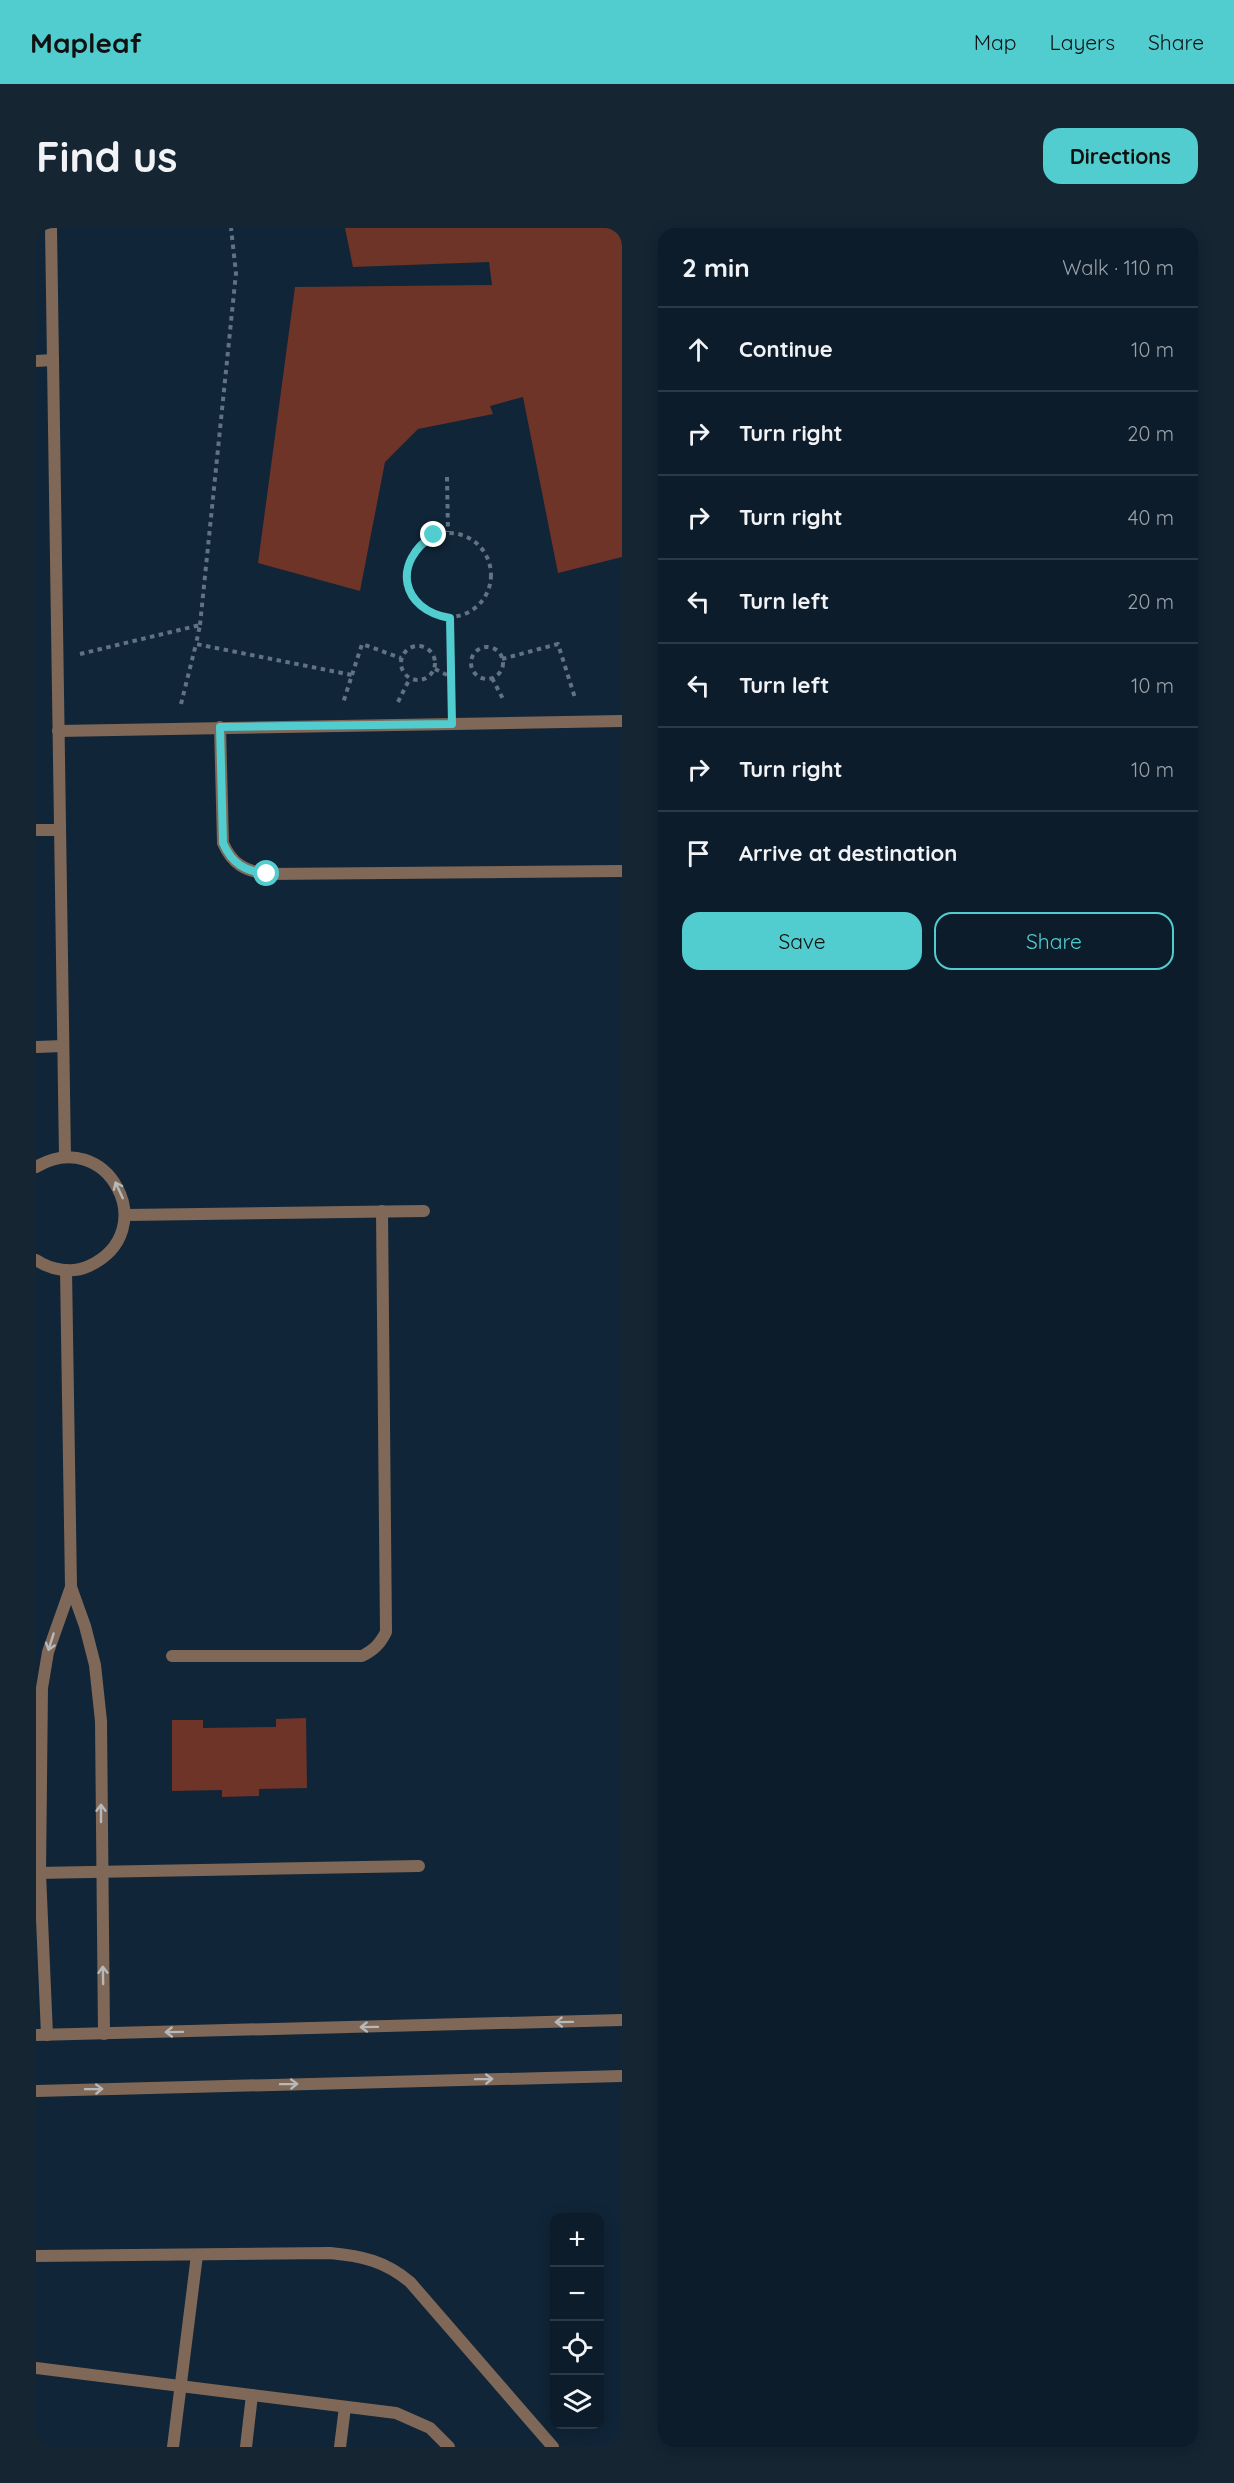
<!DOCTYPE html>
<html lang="en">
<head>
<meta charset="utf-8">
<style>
	:root { --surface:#0c1c2a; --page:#152532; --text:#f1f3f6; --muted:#9aa1a8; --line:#2c3a47; --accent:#52cdcf }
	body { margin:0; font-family:Quicksand,sans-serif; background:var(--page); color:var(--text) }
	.controls { position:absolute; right:18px; bottom:18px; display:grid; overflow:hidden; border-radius:12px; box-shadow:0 3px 15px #0003 }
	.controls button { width:54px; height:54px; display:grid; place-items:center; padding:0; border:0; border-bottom:2px solid var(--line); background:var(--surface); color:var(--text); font:30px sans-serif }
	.stop { position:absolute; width:18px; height:18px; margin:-14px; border:4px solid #52cdcf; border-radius:50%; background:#fff }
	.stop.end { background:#52cdcf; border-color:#fff; box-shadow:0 2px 6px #0008 }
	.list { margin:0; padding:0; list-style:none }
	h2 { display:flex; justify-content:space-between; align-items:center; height:78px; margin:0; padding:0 24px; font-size:26px }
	h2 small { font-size:20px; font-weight:400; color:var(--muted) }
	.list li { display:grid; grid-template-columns:39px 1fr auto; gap:18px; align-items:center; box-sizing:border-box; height:84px; padding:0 24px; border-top:2px solid var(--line) }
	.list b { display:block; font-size:22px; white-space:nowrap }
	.list em { font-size:20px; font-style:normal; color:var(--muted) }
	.actions { display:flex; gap:12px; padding:18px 24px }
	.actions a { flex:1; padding:14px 0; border:2px solid var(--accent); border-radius:18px; text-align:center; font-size:21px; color:var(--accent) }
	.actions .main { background:var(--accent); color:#111 }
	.icon { flex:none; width:33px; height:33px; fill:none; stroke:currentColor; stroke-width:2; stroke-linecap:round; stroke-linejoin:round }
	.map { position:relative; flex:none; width:586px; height:2219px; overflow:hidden; border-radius:18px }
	header { display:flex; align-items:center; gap:36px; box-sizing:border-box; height:84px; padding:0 30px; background:var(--accent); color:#111 }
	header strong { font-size:28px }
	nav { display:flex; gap:33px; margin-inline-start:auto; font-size:21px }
	.intro { display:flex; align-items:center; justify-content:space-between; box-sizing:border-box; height:144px; padding:0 36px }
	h1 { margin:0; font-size:42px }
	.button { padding:15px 27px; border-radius:18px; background:var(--accent); color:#111; font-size:21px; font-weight:700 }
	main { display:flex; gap:36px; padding:0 36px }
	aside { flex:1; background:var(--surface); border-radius:18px; box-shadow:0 3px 15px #0003 }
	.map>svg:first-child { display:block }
	.building { fill:#6e3427 }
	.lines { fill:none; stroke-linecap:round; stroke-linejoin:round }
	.path { stroke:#607283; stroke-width:4; stroke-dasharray:4.5 4.5; stroke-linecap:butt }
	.lane { stroke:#7f6857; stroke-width:12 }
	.street { stroke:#7f6857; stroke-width:12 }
	.oneway { stroke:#b7b8ba }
	.route { stroke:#52cdcf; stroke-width:8 }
</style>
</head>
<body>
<header>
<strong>Mapleaf</strong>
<nav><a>Map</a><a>Layers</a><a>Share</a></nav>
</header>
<div class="intro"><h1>Find us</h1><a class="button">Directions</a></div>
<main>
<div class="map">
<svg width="586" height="2219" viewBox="0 0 586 2219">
	<rect width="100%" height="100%" fill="#102538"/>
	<!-- building -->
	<g class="building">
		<polygon points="309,0 586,0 586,329 522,345 487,169 454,178 457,186 382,201 349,234 324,363 222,335 259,59 456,57 453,34 317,39"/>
		<polygon points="270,1490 271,1560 223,1561 223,1568 186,1569 186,1562 136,1563 136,1492 167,1492 167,1500 240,1499 240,1491"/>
	</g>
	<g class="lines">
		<!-- path -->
		<g class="path">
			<polyline points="411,249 412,304"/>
			<circle cx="413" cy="347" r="42"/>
			<polyline points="414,390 415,473"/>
			<polyline points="164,397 200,45 195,0"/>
			<circle cx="382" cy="435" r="17"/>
			<circle cx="451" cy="435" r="16"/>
			<polyline points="44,426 164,397 160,416"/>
			<polyline points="466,431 522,416 539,470"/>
			<polyline points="399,441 415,449"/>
			<polyline points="316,447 326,416 365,430"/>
			<polyline points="456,450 467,471"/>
			<polyline points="362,474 374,450"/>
			<polyline points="145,476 160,416 316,447 307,475"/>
		</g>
		<!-- lane -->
		<g class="lane">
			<polyline points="15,0 29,929"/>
			<polyline points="0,133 17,132"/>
			<path d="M184,499L187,615C196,636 209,643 231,646L586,643"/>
			<polyline points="22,503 586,493"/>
			<polyline points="0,602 24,602"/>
			<polyline points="0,819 27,818"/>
			<path d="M0,939C71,897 128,1003 53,1038C36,1046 15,1042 0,1032"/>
			<polyline points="89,987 388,983"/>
			<polyline points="30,1042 35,1359 49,1398 59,1437 65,1493 68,1806"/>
			<path d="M136,1428H326C338,1422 344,1416 350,1404L346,983"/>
			<polyline points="0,1645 383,1638"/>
			<polyline points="11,1807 4,1645 6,1460 12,1424 35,1359"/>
			<path d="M0,2028L294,2025C326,2028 349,2033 374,2054L517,2219"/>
			<polyline points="0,2140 360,2185 394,2200 413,2219"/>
			<polyline points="137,2219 161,2027"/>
			<polyline points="210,2219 216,2167"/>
			<polyline points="304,2219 309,2179"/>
		</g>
		<!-- street -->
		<g class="street">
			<polyline points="0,1807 586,1792"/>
			<polyline points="0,1863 586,1848"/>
		</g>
	</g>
	<!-- one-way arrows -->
	<defs><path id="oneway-shaft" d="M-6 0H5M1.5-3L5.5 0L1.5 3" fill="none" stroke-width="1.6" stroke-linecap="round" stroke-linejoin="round" transform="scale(1.5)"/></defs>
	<g class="oneway">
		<use href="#oneway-shaft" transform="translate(83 962) rotate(-115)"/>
		<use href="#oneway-shaft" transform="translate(15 1414) rotate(107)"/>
		<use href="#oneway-shaft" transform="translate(65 1585) rotate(-90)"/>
		<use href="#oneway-shaft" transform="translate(67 1747) rotate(-91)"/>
		<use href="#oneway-shaft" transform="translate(528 1794) rotate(179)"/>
		<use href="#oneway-shaft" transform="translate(333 1799) rotate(179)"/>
		<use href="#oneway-shaft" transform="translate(138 1804) rotate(179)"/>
		<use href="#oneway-shaft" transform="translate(448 1851) rotate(-1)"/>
		<use href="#oneway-shaft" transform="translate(253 1856) rotate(-1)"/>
		<use href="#oneway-shaft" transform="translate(58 1861) rotate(-1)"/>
	</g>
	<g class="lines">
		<!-- route -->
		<path class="route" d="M231,646C209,643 196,636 187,615L184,499L416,496L414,390C365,382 355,334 398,307"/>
	</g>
</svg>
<div class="controls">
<button>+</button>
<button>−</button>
<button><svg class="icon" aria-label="locate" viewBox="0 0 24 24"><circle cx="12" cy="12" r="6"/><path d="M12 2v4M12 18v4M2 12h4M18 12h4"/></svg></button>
<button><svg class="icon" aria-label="layers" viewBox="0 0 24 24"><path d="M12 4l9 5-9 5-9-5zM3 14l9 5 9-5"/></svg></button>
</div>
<div class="stop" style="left:231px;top:646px"></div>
<div class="stop end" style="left:398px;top:307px"></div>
</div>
<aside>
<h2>2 min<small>Walk · 110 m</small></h2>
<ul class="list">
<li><svg class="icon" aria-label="ahead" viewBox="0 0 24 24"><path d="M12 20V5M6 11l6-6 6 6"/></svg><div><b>Continue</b></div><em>10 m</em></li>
<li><svg class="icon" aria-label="right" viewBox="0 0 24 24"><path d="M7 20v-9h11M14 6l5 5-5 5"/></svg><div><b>Turn right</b></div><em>20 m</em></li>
<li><svg class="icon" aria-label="right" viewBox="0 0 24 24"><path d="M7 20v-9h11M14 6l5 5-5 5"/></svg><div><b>Turn right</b></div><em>40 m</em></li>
<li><svg class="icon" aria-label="left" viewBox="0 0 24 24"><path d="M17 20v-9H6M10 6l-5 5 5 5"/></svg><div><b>Turn left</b></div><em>20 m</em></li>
<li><svg class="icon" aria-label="left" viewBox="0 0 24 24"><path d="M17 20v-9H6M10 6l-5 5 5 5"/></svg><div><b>Turn left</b></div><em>10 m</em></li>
<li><svg class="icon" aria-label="right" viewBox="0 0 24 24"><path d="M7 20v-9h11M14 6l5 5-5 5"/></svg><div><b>Turn right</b></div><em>10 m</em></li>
<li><svg class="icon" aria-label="arrive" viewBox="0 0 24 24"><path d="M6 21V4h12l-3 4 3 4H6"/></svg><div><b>Arrive at destination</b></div></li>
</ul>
<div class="actions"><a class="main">Save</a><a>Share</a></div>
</aside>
</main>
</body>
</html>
